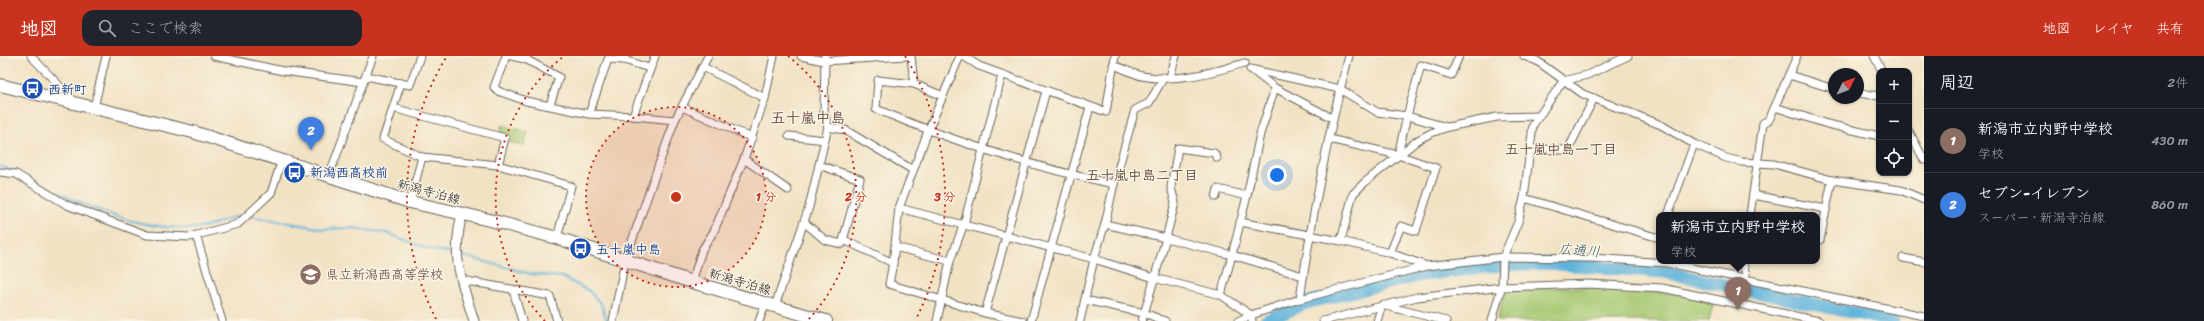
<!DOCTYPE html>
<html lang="ja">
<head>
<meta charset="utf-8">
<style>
	:root { --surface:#171b24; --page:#20242c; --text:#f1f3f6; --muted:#9ea1a6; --line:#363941; --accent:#c8321e }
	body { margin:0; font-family:Sriracha,"Klee One",sans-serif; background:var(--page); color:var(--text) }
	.controls { position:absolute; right:12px; top:12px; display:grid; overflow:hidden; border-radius:8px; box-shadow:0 1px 3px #0004 }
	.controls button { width:36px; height:36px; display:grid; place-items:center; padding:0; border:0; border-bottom:1px solid var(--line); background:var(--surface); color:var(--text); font:20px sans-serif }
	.compass { position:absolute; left:1828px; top:12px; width:36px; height:36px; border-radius:50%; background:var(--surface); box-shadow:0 1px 3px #0004; rotate:47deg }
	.you { position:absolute; left:1277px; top:119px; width:14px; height:14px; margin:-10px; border:3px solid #fff; border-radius:50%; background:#1a73e8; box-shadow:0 0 0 6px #1a73e833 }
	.badge { display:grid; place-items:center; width:26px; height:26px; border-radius:50%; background:var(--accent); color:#fff; font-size:13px; font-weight:700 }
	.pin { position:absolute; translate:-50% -33px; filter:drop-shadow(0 1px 2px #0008) }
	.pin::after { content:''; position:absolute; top:21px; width:14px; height:12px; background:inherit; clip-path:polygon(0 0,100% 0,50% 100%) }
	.popup { position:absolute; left:1656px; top:156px; width:164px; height:52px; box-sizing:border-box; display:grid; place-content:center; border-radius:8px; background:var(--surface); filter:drop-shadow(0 1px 3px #0005); font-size:13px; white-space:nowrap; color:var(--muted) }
	.popup b { font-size:15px; color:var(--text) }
	.popup::after { content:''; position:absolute; left:50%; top:100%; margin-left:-8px; border:8px solid transparent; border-top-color:var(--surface) }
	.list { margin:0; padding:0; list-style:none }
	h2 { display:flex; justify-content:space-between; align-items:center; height:52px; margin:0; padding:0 16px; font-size:17px }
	h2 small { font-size:13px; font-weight:400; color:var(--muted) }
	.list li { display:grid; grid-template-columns:26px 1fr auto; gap:12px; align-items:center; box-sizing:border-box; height:64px; padding:0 16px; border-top:1px solid var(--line) }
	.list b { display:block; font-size:15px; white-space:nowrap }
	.list p { margin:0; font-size:13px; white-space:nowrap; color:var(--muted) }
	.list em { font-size:13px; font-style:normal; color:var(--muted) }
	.icon { flex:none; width:22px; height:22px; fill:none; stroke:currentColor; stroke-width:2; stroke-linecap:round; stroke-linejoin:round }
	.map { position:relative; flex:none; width:1924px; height:265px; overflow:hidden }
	header { display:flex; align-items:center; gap:24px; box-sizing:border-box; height:56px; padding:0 20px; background:var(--accent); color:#fff }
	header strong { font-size:19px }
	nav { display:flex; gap:22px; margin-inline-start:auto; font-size:14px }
	.search { width:280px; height:36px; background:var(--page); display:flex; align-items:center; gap:10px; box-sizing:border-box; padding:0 14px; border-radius:12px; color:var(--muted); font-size:15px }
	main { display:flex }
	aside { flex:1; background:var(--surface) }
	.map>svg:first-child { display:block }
	.green { fill:#a5c871; stroke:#607246 }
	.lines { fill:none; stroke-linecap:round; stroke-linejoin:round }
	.stream { stroke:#5eb3db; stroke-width:2 }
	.river { stroke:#5eb3db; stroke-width:13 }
	.minor-casing { stroke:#676157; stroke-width:9 }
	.tertiary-casing { stroke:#676157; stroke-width:11 }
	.primary-casing { stroke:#676157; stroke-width:14 }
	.minor { stroke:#fff; stroke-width:7 }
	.tertiary { stroke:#fff; stroke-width:9 }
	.primary { stroke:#fff; stroke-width:12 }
	.ring { fill:none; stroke:#c8321e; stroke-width:2; stroke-dasharray:2 4 }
	.labels { text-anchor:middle; stroke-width:3; stroke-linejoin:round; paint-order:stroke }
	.transit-label { font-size:13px; font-weight:bold; fill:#164399; stroke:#fcf5e5; text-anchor:start }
	.street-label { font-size:13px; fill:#1c1c1c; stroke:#fcf5e5 }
	.education-label { font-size:13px; font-weight:bold; fill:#785e54; stroke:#fcf5e5; text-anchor:start }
	.neighbourhood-label { font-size:14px; font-weight:bold; fill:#674c40; stroke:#fcf5e5 }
	.water-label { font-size:14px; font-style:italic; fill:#365868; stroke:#fcf5e5 }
	.quarter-label { font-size:15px; font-weight:bold; fill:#674c40; stroke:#fcf5e5 }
	.centre { fill:#c8321e; stroke:#fcf5e5; stroke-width:2 }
	.ring-label { font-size:12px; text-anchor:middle; font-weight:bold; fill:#c8321e; stroke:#fcf5e5; stroke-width:3; stroke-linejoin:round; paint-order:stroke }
</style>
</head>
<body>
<header>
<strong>地図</strong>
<div class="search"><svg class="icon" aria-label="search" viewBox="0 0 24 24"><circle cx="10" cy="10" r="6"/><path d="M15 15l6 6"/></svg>ここで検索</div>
<nav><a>地図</a><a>レイヤ</a><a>共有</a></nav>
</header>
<main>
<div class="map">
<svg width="1924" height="265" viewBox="0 0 1924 265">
	<rect width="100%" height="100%" fill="#fcf5e5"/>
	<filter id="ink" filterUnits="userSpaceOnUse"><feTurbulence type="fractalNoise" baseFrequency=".025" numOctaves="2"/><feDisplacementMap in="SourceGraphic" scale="8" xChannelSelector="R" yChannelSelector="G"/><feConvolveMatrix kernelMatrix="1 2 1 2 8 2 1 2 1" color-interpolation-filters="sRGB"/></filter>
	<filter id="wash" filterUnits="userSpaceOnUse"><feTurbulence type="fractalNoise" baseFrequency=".012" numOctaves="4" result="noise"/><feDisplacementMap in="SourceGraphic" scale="16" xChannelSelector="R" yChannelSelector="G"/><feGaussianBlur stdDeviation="0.9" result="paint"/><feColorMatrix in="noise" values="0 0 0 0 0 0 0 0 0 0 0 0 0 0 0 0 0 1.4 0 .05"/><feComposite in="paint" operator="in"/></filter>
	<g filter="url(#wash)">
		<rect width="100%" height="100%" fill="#f1e2c4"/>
		<!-- green -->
		<g class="green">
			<polygon points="502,69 528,76 524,90 509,86 510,81 500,79"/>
			<polygon points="1563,231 1632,231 1714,244 1709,265 1497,265 1505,235"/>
		</g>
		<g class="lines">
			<!-- stream -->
			<g class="stream">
				<polyline points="0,110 14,115"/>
				<path d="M34,125C84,150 138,175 196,172C212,172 226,161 243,160"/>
				<polyline points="249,160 324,173 352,172 387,177 425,192 456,198"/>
				<polyline points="460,199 531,218 562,221 589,235 601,248 607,265"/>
			</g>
			<!-- river -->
			<polyline class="river" points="1266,265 1305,247 1421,219 1501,209 1545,207 1664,216 1893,265"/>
		</g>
	</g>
	<g filter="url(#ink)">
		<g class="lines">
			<defs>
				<g id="minor">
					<polyline points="31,0 76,47"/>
					<polyline points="214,0 283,15 363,26"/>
					<polyline points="506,0 494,31 498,35 526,45 589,58 633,60 675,64"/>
					<polyline points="511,0 525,3 527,0"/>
					<polyline points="801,0 824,5 906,0"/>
					<polyline points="825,0 824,57 828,71 845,74 913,114"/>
					<path d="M911,0L914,28L878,24L876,53C952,85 1032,111 1114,128L1105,168L1166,182L1175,147L1171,131L1178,92L1214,97L1217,102"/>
					<polyline points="960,0 928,75 899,152 893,207 889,228 985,257 1023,265"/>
					<polyline points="963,0 979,10 1106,56 1115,0"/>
					<polyline points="1524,0 1537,5 1583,38 1661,69 1694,88 1726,102 1742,106 1774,108 1832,124 1901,134 1924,144"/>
					<polyline points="1874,0 1882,15"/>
					<polyline points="525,3 559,21 550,49"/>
					<polyline points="624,4 649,12"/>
					<path d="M1113,9C1123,12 1133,18 1142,20C1177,27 1212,16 1245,7"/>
					<polyline points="703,11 765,42"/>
					<polyline points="1250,13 1340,33 1377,56 1407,60 1421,9 1451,19 1459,0"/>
					<polyline points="1252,14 1275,32 1332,62"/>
					<polyline points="1789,19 1834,33"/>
					<polyline points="366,20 410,29 420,0"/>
					<polyline points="1170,21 1176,0"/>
					<polyline points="914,28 943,40"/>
					<polyline points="1858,37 1879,40"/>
					<polyline points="682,51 752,82"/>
					<polyline points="1775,51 1827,68 1879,80"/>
					<polyline points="94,52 106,0"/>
					<polyline points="393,52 505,82 498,109 422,101 383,83 401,27"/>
					<polyline points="589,58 608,3 624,4 625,0"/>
					<polyline points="633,60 655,0"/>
					<polyline points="1909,75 1924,104"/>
					<polyline points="789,80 825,84"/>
					<polyline points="1329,83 1398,99 1436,112 1416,175 1401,170 1390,197 1427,210"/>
					<polyline points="1530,93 1568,94 1594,42"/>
					<polyline points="1398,99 1407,60 1447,71"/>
					<polyline points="744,103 788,134"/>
					<polyline points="498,109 571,130 557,182"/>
					<polyline points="0,116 16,118 67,149 147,179 190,181 238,168 271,137 282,104"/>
					<polyline points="329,120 373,0"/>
					<polyline points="1114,128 1135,54 1149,47 1164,21"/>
					<polyline points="1753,139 1826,153"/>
					<polyline points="1247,140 1260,78 1275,32"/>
					<polyline points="1524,142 1659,182"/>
					<polyline points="410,146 422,101"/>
					<polyline points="899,152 1094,203 1154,222 1221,239 1251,259 1300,243 1427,210 1503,201 1591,202 1667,207 1924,260"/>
					<polyline points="1668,159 1694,88"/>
					<polyline points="1750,159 1763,67 1769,64 1797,0"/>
					<polyline points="804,166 825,184 842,188 860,123 819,109"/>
					<polyline points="1240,166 1341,185 1353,138 1364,127 1418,84 1431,77 1448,71 1497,61 1539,60"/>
					<polyline points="196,179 222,265"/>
					<polyline points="1817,183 1820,184 1832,124"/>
					<polyline points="844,184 893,207"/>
					<polyline points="1341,185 1390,197"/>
					<polyline points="895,191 950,205 964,168 1002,19"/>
					<polyline points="1903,202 1924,206"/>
					<polyline points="461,224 550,240 557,265"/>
					<polyline points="692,226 702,194 714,175 744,103 765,42 774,0"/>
					<polyline points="513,234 522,265"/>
					<polyline points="1221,239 1232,199 1303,220"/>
					<path d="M1300,243C1312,161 1327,80 1349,0"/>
					<polyline points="1085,244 1144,257 1165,265"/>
					<polyline points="1740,244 1746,218 1742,205"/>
					<polyline points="775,250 809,151 828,71"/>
					<polyline points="985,257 1046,35"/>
					<polyline points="613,265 625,205 654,122 675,64 708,0"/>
					<polyline points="759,265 766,247"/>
					<polyline points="937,265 950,205"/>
					<polyline points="1031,265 1090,51"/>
					<polyline points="1080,265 1094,203 1105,168"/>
					<polyline points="1142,265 1166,182 1232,199 1247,140 1218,133 1216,141"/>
					<polyline points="1238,265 1251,259 1252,265"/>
					<polyline points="1323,265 1417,241 1502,231 1588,228 1662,232 1819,265"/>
					<polyline points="1377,265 1382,249 1446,265"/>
					<polyline points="1492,265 1502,229 1503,201 1518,166 1524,142 1533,69 1563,25 1587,19 1628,0"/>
				</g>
				<path id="tertiary" d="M462,158C451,203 461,223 474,265"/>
				<polyline id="primary" points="0,29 193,76 410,146 494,165 557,182 692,226 826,265"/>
			</defs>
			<!-- minor casing -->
			<use href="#minor" class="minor-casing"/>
			<!-- tertiary casing -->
			<use href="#tertiary" class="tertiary-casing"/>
			<!-- primary casing -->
			<use href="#primary" class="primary-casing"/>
			<!-- minor -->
			<use href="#minor" class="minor"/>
			<!-- tertiary -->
			<use href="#tertiary" class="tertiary"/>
			<!-- primary -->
			<use href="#primary" class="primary"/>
		</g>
	</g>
	<!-- distance rings -->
	<circle cx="676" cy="141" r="90" fill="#c8321e" fill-opacity=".12"/>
	<g class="ring">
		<circle cx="676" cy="141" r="90"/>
		<path d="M545 265A180 180 0 0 1 564 0M788 0A180 180 0 0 1 807 265"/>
		<path d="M436 263A269 269 0 0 1 447 0M905 0A269 269 0 0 1 916 263"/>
	</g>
	<!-- icons -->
	<defs>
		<symbol id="bus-disc" viewBox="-11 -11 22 22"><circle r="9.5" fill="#1a4fb4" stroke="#fcf5e5"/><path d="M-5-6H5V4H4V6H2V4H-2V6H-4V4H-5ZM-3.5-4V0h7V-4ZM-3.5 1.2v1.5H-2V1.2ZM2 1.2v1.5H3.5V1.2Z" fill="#fff"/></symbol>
		<symbol id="school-disc" viewBox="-11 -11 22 22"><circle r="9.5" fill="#8d6e63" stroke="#fcf5e5"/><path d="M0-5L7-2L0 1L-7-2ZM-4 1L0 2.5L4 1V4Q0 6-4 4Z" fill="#fff"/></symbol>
	</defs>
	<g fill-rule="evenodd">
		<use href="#bus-disc" x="20" y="20" width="25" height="25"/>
		<use href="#bus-disc" x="282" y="104" width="25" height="25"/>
		<use href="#bus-disc" x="568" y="180" width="25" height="25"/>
		<use href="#school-disc" x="298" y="206" width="25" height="25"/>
	</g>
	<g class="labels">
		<!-- transit labels -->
		<g class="transit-label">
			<text x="48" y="38">西新町</text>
			<text x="310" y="121">新潟西高校前</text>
			<text x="596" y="198">五十嵐中島</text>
		</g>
		<!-- street labels -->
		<g class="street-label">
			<text transform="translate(429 135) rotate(15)" y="5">新潟寺泊線</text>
			<text transform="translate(740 225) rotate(16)" y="5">新潟寺泊線</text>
		</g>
		<!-- education labels -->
		<g class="education-label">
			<text x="326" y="223">県立新潟西高等学校</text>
		</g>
		<!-- neighbourhood labels -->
		<g class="neighbourhood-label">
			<text x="1561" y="98">五十嵐中島一丁目</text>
			<text x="1142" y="124">五十嵐中島二丁目</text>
		</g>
		<!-- water labels -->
		<g class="water-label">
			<text transform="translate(1579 194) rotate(4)" y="5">広通川</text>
		</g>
		<!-- quarter labels -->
		<g class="quarter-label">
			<text x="808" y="67">五十嵐中島</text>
		</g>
	</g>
	<circle cx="676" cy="141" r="6" class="centre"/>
	<g class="ring-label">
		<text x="766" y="145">1 分</text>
		<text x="856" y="145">2 分</text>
		<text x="945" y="145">3 分</text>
	</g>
</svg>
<div class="controls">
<button>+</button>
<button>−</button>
<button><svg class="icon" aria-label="locate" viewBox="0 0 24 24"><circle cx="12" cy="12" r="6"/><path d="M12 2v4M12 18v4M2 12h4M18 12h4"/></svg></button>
</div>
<svg class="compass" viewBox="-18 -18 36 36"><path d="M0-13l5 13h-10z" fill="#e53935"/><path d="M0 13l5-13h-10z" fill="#9ea1a6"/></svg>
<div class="you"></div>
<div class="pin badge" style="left:1738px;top:254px;background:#8d6e63">1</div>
<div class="popup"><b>新潟市立内野中学校</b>学校</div>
<div class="pin badge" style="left:311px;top:94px;background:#3f7fe0">2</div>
</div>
<aside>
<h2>周辺<small>2件</small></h2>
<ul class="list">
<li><span class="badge" style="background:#8d6e63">1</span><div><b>新潟市立内野中学校</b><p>学校</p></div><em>430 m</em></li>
<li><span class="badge" style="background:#3f7fe0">2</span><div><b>セブン-イレブン</b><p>スーパー · 新潟寺泊線</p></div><em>860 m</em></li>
</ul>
</aside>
</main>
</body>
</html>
